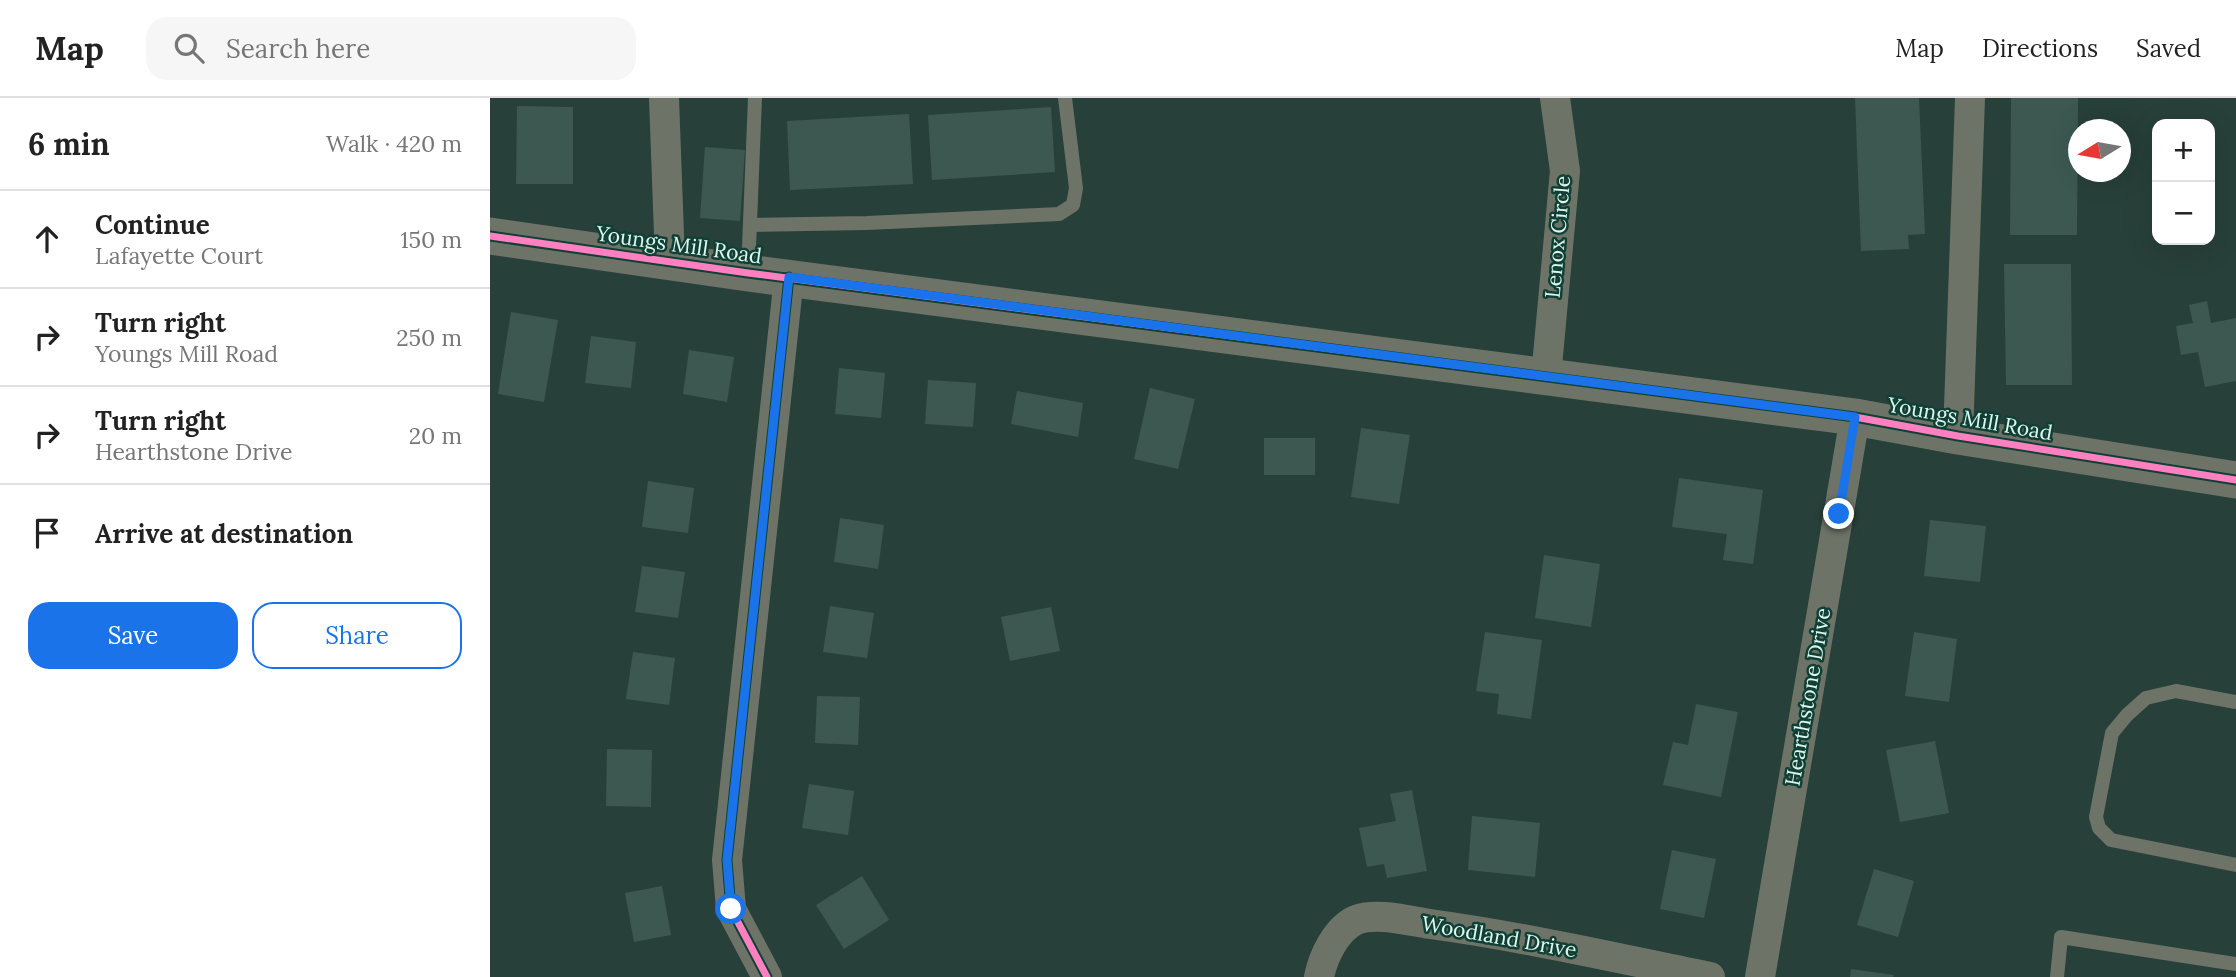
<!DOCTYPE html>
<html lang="en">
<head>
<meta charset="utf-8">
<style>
	:root { --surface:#fff; --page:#f6f6f6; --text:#222; --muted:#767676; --line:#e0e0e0; --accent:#1a73e8 }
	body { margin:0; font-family:Lora,serif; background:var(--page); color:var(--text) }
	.controls { position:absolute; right:21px; top:21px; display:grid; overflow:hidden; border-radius:14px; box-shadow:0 7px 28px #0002 }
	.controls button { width:63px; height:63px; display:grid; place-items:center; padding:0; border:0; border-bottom:2px solid var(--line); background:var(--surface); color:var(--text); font:35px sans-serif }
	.compass { position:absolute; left:1578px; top:21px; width:63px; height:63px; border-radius:50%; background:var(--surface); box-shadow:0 7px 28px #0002; rotate:259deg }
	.stop { position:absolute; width:21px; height:21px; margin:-16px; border:5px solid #1a73e8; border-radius:50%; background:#fff }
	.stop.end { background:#1a73e8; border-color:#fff; box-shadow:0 2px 7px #0008 }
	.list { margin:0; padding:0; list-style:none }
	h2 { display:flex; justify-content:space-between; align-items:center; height:91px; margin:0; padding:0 28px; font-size:30px }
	h2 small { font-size:23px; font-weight:400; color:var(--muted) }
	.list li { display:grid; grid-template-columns:46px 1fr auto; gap:21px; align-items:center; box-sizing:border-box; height:98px; padding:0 28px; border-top:2px solid var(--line) }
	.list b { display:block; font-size:26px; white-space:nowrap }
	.list p { margin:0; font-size:23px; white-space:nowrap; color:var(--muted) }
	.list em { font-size:23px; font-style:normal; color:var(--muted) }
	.actions { display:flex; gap:14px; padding:21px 28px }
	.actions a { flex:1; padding:16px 0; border:2px solid var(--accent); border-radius:21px; text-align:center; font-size:24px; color:var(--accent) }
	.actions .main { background:var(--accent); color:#fff }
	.icon { flex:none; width:38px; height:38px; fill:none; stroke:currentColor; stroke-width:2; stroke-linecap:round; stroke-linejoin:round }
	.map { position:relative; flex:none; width:1746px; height:879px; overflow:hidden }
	header { display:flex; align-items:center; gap:42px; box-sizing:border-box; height:98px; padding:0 35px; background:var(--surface); border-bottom:2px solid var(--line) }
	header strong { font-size:33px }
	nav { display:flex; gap:38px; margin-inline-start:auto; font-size:24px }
	.search { width:490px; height:63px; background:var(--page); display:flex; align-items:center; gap:18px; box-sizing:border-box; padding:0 24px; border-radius:21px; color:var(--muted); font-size:26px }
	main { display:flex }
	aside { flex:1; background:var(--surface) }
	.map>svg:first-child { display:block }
	.building { fill:#3c5851 }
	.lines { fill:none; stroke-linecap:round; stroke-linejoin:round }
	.service { stroke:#6e7368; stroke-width:14 }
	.minor { stroke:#6e7368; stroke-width:30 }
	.tertiary { stroke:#6e7368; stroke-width:37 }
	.cycleway-casing { stroke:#104035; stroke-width:11 }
	.cycleway { stroke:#ff80c0; stroke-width:7 }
	.route { stroke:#1a73e8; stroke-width:9 }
	.labels { text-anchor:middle; stroke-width:5; stroke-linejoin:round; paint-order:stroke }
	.street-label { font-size:21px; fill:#def6ee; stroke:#104035 }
</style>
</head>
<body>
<header>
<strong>Map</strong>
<div class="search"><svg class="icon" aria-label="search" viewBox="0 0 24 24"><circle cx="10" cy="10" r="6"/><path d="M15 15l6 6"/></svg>Search here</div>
<nav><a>Map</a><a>Directions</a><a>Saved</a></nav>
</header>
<main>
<aside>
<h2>6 min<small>Walk · 420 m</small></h2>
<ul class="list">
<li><svg class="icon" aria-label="ahead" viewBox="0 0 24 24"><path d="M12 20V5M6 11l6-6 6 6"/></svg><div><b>Continue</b><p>Lafayette Court</p></div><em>150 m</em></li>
<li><svg class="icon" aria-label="right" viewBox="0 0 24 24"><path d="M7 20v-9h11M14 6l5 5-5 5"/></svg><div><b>Turn right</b><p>Youngs Mill Road</p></div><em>250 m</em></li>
<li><svg class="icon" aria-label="right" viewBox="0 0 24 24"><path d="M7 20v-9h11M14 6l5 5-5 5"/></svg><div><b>Turn right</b><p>Hearthstone Drive</p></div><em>20 m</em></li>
<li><svg class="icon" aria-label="arrive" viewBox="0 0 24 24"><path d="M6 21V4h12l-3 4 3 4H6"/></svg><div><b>Arrive at destination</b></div></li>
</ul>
<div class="actions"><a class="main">Save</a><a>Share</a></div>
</aside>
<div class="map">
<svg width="1746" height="879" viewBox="0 0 1746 879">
	<rect width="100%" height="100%" fill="#28403a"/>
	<!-- building -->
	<g class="building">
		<polygon points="1365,0 1429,0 1435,136 1418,137 1419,151 1371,153"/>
		<polygon points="1521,0 1588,0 1587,137 1520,137"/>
		<polygon points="27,8 83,9 83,86 26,86"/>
		<polygon points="561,9 565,74 442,82 438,17"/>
		<polygon points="419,16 423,86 300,92 297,23"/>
		<polygon points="215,49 255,52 250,123 210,120"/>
		<polygon points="1514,166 1581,166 1582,287 1516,287"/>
		<polygon points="1717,203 1721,225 1746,220 1746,283 1715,289 1708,254 1691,257 1686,228 1703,225 1699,207"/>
		<polygon points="21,214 68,222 54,304 8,296"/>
		<polygon points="101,238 146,244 141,290 95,285"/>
		<polygon points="199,252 244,259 237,304 193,296"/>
		<polygon points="349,270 395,275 391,320 345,316"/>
		<polygon points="438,282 486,285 483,329 435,326"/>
		<polygon points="660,290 705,301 688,371 644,361"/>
		<polygon points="527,293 593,305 588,339 521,326"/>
		<polygon points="871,330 920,337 909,406 861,399"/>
		<rect x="774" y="340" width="51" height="37"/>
		<polygon points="1189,380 1273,392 1263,466 1233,462 1237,436 1182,429"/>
		<polygon points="158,383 204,390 198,435 152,429"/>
		<polygon points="350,420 394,427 388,471 344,464"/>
		<polygon points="1440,422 1496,428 1490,484 1434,478"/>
		<polygon points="1054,457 1110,466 1101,529 1045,520"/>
		<polygon points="152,468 195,474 188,520 145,514"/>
		<polygon points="340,508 384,515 377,560 333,554"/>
		<polygon points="561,509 570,553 520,563 511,519"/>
		<polygon points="995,534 1052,542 1041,621 1007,616 1009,596 986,593"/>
		<polygon points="1424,534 1467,541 1459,604 1415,598"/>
		<polygon points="143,554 185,560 179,607 136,601"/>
		<polygon points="327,598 370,599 368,647 325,645"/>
		<polygon points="1206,606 1248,614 1231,699 1173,687 1183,644 1198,647"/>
		<polygon points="1445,643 1459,715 1410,724 1396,652"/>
		<polygon points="117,651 162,652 161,709 116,708"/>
		<polygon points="319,686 364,693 358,737 312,730"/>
		<polygon points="922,692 937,773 897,780 894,766 877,769 869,730 906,723 900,696"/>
		<polygon points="982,718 1050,725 1045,779 978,772"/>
		<polygon points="1182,752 1226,761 1214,820 1170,811"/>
		<polygon points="1384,771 1424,783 1408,839 1367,827"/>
		<polygon points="372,778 399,822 354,851 326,807"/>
		<polygon points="172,788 181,837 144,844 135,795"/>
		<polygon points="1361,871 1404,877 1403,879 1360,879"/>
	</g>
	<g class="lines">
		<!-- service -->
		<g class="service">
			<polyline points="260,127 377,125 569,116 583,107 586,90 575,0"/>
			<polyline points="258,174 265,0"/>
			<polyline points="1746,604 1686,593 1656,600 1637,617 1622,635 1606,719 1609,730 1621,742 1746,767"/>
			<polyline points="1567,879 1571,839 1746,866"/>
		</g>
		<!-- minor -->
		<g class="minor">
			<polyline points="174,0 180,164"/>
			<polyline points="1056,279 1075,73 1065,0"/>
			<polyline points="1468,338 1480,0"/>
			<polyline points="277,879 241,811 237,762 299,179"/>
			<path d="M829,879C833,859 846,831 866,822C887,814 919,823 940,826C1035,839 1127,860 1220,879"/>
			<polyline points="1270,879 1365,319"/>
		</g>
		<!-- tertiary -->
		<polyline class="tertiary" points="0,138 258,175 1365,319 1468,338 1746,382"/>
		<defs>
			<g id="cycleway">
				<polyline points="0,138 258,175 1365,319 1468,338 1746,382"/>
				<polyline points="277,879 241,811 237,762 299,179"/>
			</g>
		</defs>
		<!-- cycleway casing -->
		<use href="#cycleway" class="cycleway-casing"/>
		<!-- cycleway -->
		<use href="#cycleway" class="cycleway"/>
	</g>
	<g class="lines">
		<!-- route -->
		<polyline class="route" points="241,811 237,762 299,179 1365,319 1349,416"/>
	</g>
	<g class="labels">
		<!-- street labels -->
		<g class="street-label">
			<text transform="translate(1068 139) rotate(-85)" y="7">Lenox Circle</text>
			<text transform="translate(189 147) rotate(8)" y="7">Youngs Mill Road</text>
			<text transform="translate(1480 321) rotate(10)" y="7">Youngs Mill Road</text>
			<text transform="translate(1318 599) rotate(-80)" y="7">Hearthstone Drive</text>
			<text transform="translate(1009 839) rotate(10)" y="7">Woodland Drive</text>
		</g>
	</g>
</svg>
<div class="controls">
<button>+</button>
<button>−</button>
</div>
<svg class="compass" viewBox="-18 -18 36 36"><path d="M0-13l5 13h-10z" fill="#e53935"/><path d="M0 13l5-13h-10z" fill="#767676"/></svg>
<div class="stop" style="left:241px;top:811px"></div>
<div class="stop end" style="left:1349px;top:416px"></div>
</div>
</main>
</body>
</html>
